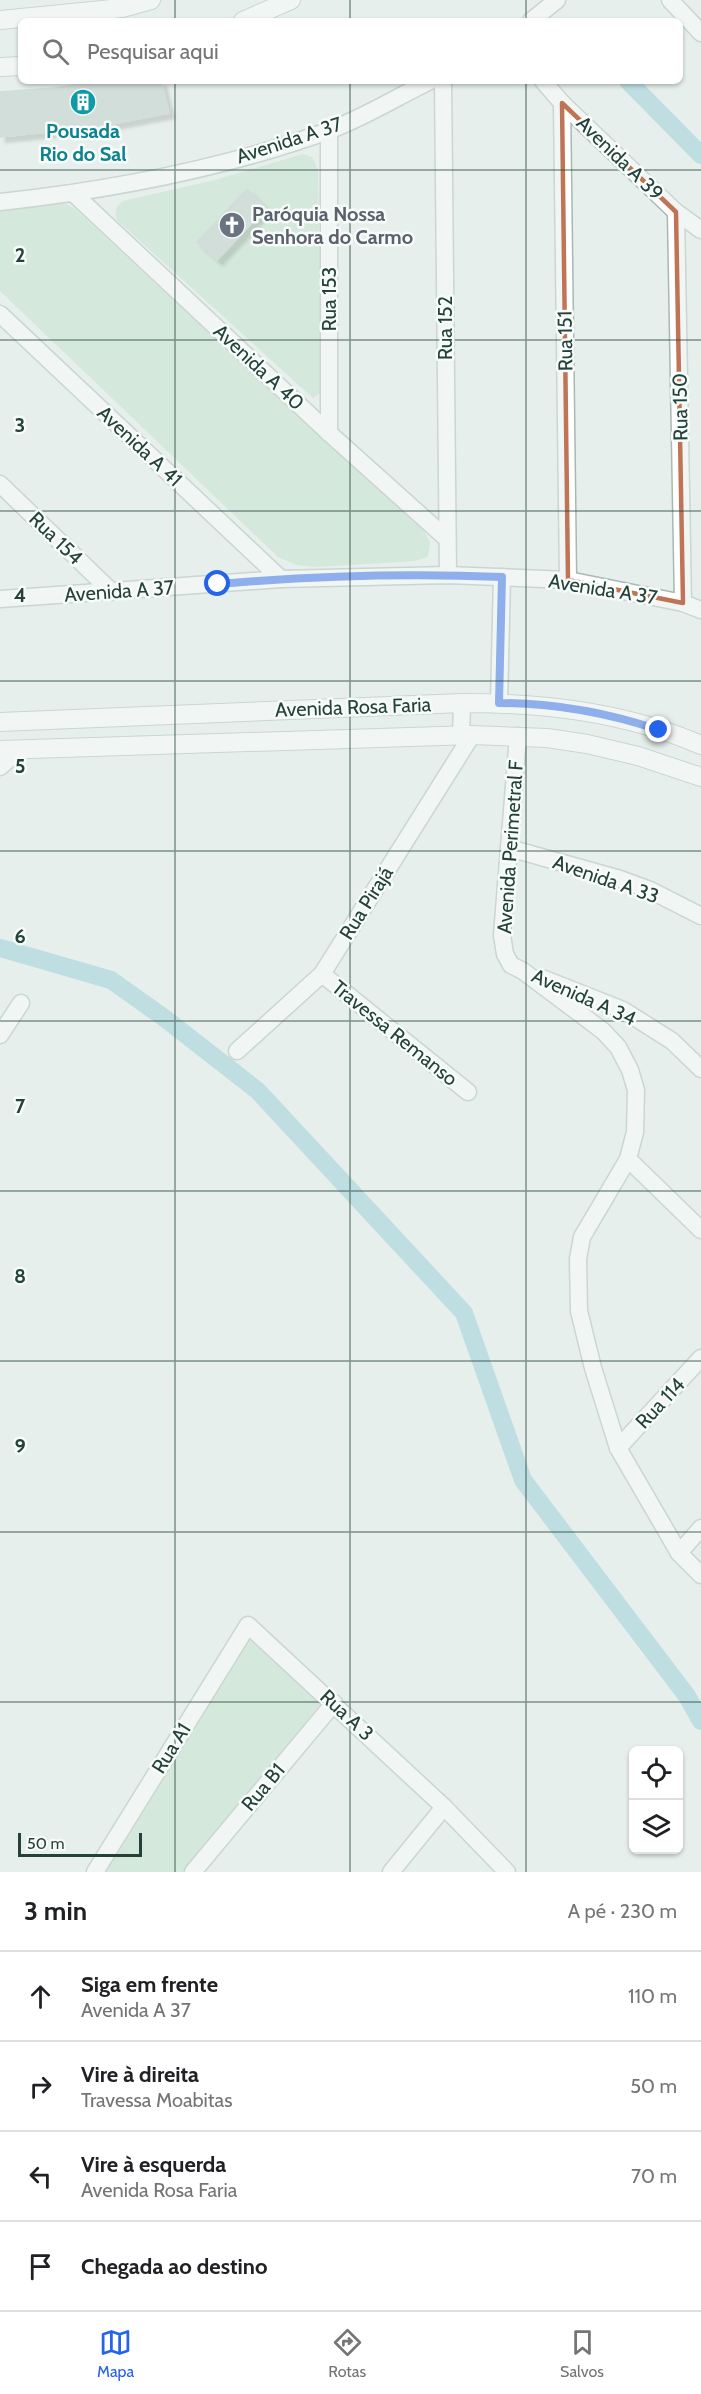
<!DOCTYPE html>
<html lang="pt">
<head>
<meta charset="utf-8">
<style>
	:root { --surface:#fff; --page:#f2f2f2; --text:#202124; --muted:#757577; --line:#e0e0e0; --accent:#2563eb }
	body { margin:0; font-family:Cabin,sans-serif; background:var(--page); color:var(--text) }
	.controls { position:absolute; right:18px; bottom:18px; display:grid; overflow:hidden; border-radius:9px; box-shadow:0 2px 4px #0004 }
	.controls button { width:54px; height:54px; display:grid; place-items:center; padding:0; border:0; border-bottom:2px solid var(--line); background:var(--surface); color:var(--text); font:30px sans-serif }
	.scale { position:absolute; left:18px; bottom:15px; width:124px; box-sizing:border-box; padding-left:6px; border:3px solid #24423a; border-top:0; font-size:16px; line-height:21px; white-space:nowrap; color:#24423a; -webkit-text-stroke:4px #f7fbf9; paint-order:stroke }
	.stop { position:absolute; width:18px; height:18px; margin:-14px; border:4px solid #2563eb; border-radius:50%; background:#fff }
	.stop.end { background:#2563eb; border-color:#fff; box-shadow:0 2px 6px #0008 }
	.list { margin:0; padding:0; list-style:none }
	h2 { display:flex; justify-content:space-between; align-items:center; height:78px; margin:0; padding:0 24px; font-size:26px }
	h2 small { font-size:20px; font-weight:400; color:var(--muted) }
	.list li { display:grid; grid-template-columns:39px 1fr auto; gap:18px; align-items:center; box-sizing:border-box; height:90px; padding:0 24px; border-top:2px solid var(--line) }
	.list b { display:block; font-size:22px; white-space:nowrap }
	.list p { margin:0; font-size:20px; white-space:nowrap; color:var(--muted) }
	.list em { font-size:20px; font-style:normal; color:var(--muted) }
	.icon { flex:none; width:33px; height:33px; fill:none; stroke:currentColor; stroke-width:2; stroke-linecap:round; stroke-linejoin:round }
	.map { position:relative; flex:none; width:701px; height:1872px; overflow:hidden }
	.search { position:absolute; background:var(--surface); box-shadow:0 2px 4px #0004; left:18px; right:18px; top:18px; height:66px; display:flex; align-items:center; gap:15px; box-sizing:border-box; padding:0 21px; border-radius:9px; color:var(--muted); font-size:22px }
	.sheet { height:438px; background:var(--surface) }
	nav { display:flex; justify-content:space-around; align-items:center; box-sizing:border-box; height:84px; border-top:2px solid var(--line); background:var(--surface); font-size:16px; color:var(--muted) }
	nav a { display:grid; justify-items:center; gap:3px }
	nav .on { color:var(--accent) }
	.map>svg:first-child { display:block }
	.green { fill:#bfe0c8 }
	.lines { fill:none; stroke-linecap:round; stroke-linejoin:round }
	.canal { stroke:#8ec9d4; stroke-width:18 }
	.building { fill:#bbcac4; stroke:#b8c9c2; stroke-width:1.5; filter:url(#shadow) }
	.minor-casing { stroke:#a8b8b2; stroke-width:19 }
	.tertiary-casing { stroke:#a8b8b2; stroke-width:20 }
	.minor { stroke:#fff; stroke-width:16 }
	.tertiary { stroke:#fff; stroke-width:18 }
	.route { stroke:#2563eb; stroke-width:8 }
	.marked { fill:none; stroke:#c07456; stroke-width:4.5; stroke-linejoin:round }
	.grid { fill:none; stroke:#24423a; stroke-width:1.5; stroke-opacity:0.55 }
	.labels { text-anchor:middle; stroke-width:5; stroke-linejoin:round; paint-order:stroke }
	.culture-label { font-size:20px; font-weight:bold; fill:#0d838f; stroke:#f7fbf9 }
	.street-label { font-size:20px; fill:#24423a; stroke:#f7fbf9 }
	.worship-label { font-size:20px; font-weight:bold; fill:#5b616d; stroke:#f7fbf9; text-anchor:start }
	.grid-label { font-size:20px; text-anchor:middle; font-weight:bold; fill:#24423a; stroke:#f7fbf9; stroke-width:5; stroke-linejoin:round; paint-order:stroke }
</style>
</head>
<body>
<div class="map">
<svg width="701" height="1872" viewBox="0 0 701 1872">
	<defs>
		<filter id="shadow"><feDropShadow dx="5.5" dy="5.5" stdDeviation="1.5" flood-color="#0004"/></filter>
	</defs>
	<rect width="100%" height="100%" fill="#e6efeb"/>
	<!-- green -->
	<g class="green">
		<path d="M303,154L312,157L318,170L322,392L313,398L117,220C114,212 116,206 123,201L215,180Z"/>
		<polygon points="66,204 75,209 348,462 422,528 430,542 428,557 414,561 316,567 297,565 278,557 0,291 0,207"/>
		<polygon points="250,1640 321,1703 184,1872 106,1872"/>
	</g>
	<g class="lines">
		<!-- canal -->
		<g class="canal">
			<polyline points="628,81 701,155"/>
			<polyline points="0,948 111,980 163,1017 258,1091 464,1313 523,1480 687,1696 701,1721"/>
		</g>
	</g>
	<!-- building -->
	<g class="building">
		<polygon points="106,81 161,81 169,113 96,127 0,137 0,92 54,88"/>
		<polygon points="247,189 266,208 217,260 197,242"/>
	</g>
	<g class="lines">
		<defs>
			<g id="minor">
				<polyline points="670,0 701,33"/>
				<polyline points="531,21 557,0"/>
				<polyline points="443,81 448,575"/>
				<polyline points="543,81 562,103 676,212 701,230"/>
				<polyline points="562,103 568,580"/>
				<polyline points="74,194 329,433 446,538"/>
				<path d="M0,202C112,190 222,169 328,131C363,118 397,97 430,81"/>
				<polyline points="676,212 683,603"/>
				<polyline points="0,314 281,579"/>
				<polyline points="329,433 329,130"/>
				<polyline points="0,484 112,592"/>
				<polyline points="0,599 281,579 448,575 568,580 683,603 701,610"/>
				<polyline points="499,703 502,577"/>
				<polyline points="461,736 462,703"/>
				<polyline points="518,736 502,935 505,954 511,965 523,971 603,1031 618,1047 630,1070 636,1090 635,1132 628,1159 582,1237 578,1259 579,1311 593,1368 618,1448 679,1553 701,1575"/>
				<polyline points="0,767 19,750"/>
				<polyline points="509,848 620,879 650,890 701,916"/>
				<polyline points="322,974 468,1092"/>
				<polyline points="542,978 623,1010 672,1041 701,1069"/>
				<polyline points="0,1035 21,1003"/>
				<polyline points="237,1051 322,974 472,735"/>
				<polyline points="628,1159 701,1230"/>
				<polyline points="618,1448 701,1358"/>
				<polyline points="679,1553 701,1528"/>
				<polyline points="95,1872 248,1625 444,1807 507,1872"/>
				<polyline points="193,1872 334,1703"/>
				<polyline points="391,1872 444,1807"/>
			</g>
			<g id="tertiary">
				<polyline points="0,20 122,8 151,0"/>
				<polyline points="243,21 291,0"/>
				<polyline points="0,67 21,66"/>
				<path d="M0,722L462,703C544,703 625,712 701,745"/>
				<polyline points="0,750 472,735 547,738 587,744 638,756 701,777"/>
			</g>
		</defs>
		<!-- minor casing -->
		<use href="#minor" class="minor-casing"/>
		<!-- tertiary casing -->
		<use href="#tertiary" class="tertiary-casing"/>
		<!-- minor -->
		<use href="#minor" class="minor"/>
		<!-- tertiary -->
		<use href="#tertiary" class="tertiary"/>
	</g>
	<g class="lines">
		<!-- route -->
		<path class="route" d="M218,584C312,576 408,573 502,577L499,703C553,703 608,713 659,730"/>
	</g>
	<!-- marked area -->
	<path d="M0 0H701V1872H0ZM562,103L676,212L683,603L568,580Z" fill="#e6efeb" fill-opacity=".55" fill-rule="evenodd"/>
	<path class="marked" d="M562,103L676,212L683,603L568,580Z"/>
	<!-- grid -->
	<path class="grid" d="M175,0V21M350,0V21M526,0V21M175,81V1872M350,81V1872M526,81V1872M0,170H701M0,340H701M0,511H701M0,681H701M0,851H701M0,1021H701M0,1191H701M0,1361H701M0,1532H701M0,1702H701"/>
	<!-- icons -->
	<defs>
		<symbol id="building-disc" viewBox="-11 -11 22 22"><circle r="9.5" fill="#0f9aa8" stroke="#f7fbf9"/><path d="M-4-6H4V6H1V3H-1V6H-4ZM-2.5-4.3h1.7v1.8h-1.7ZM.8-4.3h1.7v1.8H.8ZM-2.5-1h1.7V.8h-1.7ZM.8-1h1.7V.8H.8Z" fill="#fff"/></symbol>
		<symbol id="church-disc" viewBox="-11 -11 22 22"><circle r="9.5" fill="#6b7280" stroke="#f7fbf9"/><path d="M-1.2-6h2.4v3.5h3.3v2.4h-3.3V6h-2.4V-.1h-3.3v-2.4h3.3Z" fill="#fff"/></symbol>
	</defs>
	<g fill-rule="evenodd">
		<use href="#building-disc" x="68" y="87" width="30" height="30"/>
		<use href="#church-disc" x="217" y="210" width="30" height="30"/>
	</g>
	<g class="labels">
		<!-- culture labels -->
		<g class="culture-label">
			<text x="83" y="138">Pousada<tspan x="83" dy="23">Rio do Sal</tspan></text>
		</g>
		<!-- street labels -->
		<g class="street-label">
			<text transform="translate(289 140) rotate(-18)" y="7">Avenida A 37</text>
			<text transform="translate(620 158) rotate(44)" y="7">Avenida A 39</text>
			<text transform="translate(329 299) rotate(-90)" y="7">Rua 153</text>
			<text transform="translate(445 328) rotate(-90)" y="7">Rua 152</text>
			<text transform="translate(565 341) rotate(-91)" y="7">Rua 151</text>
			<text transform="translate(259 367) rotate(43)" y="7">Avenida A 40</text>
			<text transform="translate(680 407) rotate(-91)" y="7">Rua 150</text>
			<text transform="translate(140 446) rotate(43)" y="7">Avenida A 41</text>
			<text transform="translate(56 538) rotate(44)" y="7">Rua 154</text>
			<text transform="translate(603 589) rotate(9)" y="7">Avenida A 37</text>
			<text transform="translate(119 591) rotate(-4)" y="7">Avenida A 37</text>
			<text transform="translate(353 707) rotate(-2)" y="7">Avenida Rosa Faria</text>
			<text transform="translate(510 847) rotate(-86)" y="7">Avenida Perimetral F</text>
			<text transform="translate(606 879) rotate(19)" y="7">Avenida A 33</text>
			<text transform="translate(366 903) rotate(-58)" y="7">Rua Pirajá</text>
			<text transform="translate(584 997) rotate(24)" y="7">Avenida A 34</text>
			<text transform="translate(395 1033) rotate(39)" y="7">Travessa Remanso</text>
			<text transform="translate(660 1403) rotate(-47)" y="7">Rua 114</text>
			<text transform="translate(347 1715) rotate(43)" y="7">Rua A 3</text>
			<text transform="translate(171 1748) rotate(-58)" y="7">Rua A1</text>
			<text transform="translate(263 1787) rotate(-50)" y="7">Rua B1</text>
		</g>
		<!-- worship labels -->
		<g class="worship-label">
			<text x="252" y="221">Paróquia Nossa<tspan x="252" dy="23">Senhora do Carmo</tspan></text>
		</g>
	</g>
	<g class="grid-label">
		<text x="20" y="262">2</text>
		<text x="20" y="432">3</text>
		<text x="20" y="602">4</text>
		<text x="20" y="773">5</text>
		<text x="20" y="943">6</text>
		<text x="20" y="1113">7</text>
		<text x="20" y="1283">8</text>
		<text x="20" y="1453">9</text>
	</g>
</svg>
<div class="controls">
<button><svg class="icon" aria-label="locate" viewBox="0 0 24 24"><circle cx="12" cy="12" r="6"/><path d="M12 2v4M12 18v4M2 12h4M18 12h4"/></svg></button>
<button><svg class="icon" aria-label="layers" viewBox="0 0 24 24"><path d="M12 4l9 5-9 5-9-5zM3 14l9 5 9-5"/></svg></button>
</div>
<div class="scale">50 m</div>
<div class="stop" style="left:218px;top:584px"></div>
<div class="stop end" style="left:659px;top:730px"></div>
<div class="search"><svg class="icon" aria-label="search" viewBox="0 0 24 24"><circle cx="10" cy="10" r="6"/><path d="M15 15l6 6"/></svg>Pesquisar aqui</div>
</div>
<section class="sheet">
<h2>3 min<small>A pé · 230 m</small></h2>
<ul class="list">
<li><svg class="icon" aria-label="ahead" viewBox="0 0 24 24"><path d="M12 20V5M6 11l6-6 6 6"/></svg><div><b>Siga em frente</b><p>Avenida A 37</p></div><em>110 m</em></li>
<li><svg class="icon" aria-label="right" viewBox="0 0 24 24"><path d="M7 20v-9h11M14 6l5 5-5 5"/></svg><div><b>Vire à direita</b><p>Travessa Moabitas</p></div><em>50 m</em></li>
<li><svg class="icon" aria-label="left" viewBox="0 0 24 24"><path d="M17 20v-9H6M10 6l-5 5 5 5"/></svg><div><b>Vire à esquerda</b><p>Avenida Rosa Faria</p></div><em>70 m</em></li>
<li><svg class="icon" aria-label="arrive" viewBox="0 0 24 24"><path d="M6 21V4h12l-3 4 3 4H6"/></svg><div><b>Chegada ao destino</b></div></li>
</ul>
</section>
<nav>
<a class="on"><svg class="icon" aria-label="map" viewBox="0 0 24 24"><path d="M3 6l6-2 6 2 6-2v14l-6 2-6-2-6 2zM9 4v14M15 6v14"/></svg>Mapa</a>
<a><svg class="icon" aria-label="directions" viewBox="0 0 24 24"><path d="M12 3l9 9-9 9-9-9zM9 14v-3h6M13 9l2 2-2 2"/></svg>Rotas</a>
<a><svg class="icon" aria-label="saved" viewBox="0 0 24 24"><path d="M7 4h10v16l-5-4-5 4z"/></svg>Salvos</a>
</nav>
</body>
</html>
